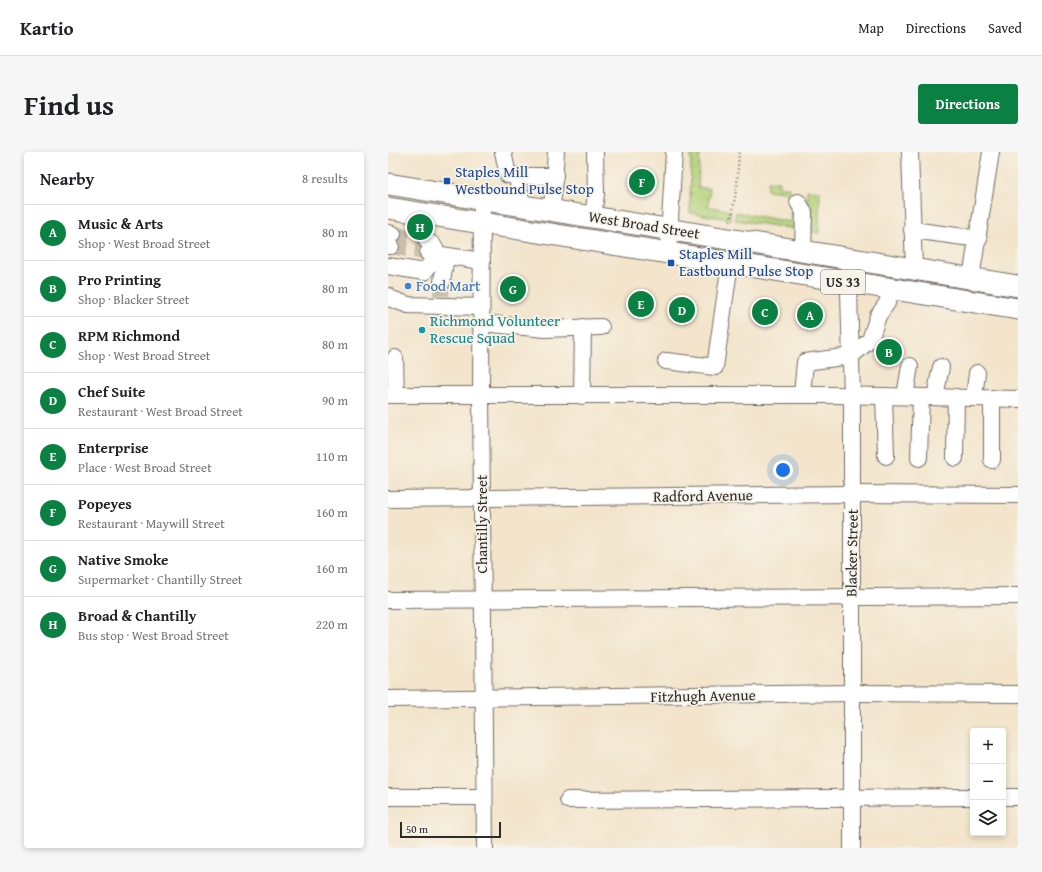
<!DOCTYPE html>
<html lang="en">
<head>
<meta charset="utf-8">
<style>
	:root { --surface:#fff; --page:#f6f6f6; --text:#202124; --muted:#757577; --line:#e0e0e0; --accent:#0b8043 }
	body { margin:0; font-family:"Gentium Book Plus",serif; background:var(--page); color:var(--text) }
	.controls { position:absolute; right:12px; bottom:12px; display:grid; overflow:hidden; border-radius:4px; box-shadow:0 2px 6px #0003 }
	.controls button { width:36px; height:36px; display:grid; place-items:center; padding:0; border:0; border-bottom:1px solid var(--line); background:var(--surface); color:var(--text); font:20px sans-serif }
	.scale { position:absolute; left:12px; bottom:10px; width:101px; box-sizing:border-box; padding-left:4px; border:2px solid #2b2b2b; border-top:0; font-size:11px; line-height:14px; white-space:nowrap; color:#2b2b2b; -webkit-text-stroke:3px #f7f3e8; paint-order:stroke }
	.you { position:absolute; left:395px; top:318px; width:14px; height:14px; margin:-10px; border:3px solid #fff; border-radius:50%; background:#1a73e8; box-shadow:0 0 0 6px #1a73e833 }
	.badge { display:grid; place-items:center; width:26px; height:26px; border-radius:50%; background:var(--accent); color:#fff; font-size:13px; font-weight:700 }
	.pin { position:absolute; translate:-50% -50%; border:2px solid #fff; box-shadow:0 1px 4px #0006 }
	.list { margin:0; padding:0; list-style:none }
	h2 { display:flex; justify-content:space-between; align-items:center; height:52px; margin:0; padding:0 16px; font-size:17px }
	h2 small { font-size:13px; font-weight:400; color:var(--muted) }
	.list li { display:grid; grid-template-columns:26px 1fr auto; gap:12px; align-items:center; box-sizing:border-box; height:56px; padding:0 16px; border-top:1px solid var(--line) }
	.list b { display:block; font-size:15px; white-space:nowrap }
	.list p { margin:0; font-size:13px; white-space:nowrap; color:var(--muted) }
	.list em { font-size:13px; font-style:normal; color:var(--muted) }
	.icon { flex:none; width:22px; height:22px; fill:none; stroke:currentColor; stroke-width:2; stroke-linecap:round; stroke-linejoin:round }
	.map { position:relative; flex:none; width:630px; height:696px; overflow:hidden; border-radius:4px }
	header { display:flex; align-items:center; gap:24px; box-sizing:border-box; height:56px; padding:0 20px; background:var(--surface); border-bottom:1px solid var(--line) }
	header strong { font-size:19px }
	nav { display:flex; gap:22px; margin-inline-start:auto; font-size:14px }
	.intro { display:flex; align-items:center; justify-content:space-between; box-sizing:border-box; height:96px; padding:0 24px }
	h1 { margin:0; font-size:28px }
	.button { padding:10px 18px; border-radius:4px; background:var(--accent); color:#fff; font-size:14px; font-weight:700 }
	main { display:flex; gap:24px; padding:0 24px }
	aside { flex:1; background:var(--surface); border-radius:4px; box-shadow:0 2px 6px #0003 }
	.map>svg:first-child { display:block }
	.grass { fill:url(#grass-dots); stroke:#707f52 }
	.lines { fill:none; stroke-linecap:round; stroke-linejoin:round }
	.minor-tunnel { stroke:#cbbfab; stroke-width:16; stroke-dasharray:16 8; stroke-linecap:butt }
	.minor-casing { stroke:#716c63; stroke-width:18 }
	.major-casing { stroke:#716c63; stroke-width:23 }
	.path { stroke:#716c63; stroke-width:2.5; stroke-dasharray:1 3; stroke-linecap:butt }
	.minor { stroke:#fff; stroke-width:16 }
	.major { stroke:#fff; stroke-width:21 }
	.transit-dot { fill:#1a4fb4; stroke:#f7f3e8; stroke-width:1.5 }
	.shop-dot { fill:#3f7fe0; stroke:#f7f3e8; stroke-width:1.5 }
	.culture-dot { fill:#0f9aa8; stroke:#f7f3e8; stroke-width:1.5 }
	.labels { text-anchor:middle; stroke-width:3.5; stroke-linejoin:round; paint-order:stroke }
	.shield { fill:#f7f3e8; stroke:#686764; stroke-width:1 }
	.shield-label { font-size:14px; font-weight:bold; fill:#2b2b2b }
	.transit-label { font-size:15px; fill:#164399; stroke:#f7f3e8; text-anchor:start }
	.street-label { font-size:15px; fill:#2b2b2b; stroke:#f7f3e8 }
	.shop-label { font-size:15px; fill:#366cbe; stroke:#f7f3e8; text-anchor:start }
	.culture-label { font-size:15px; fill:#0d838f; stroke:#f7f3e8; text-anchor:start }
</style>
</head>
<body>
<header>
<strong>Kartio</strong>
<nav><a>Map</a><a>Directions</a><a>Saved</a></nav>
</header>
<div class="intro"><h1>Find us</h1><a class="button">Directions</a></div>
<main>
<aside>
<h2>Nearby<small>8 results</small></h2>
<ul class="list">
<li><span class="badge">A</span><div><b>Music &amp; Arts</b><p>Shop · West Broad Street</p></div><em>80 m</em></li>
<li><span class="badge">B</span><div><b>Pro Printing</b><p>Shop · Blacker Street</p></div><em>80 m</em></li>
<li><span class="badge">C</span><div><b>RPM Richmond</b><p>Shop · West Broad Street</p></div><em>80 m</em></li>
<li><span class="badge">D</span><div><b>Chef Suite</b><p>Restaurant · West Broad Street</p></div><em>90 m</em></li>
<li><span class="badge">E</span><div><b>Enterprise</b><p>Place · West Broad Street</p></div><em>110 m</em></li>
<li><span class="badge">F</span><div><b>Popeyes</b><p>Restaurant · Maywill Street</p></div><em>160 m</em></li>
<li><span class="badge">G</span><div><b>Native Smoke</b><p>Supermarket · Chantilly Street</p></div><em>160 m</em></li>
<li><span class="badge">H</span><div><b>Broad &amp; Chantilly</b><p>Bus stop · West Broad Street</p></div><em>220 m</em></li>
</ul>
</aside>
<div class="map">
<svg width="630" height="696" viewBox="0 0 630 696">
	<defs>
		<pattern id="grass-dots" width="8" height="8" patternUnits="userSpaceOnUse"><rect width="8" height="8" fill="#b4d37a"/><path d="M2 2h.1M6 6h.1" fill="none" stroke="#9bb56a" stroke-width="1.8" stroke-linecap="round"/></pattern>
	</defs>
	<rect width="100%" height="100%" fill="#f7f3e8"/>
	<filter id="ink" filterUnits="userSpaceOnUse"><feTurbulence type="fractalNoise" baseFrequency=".025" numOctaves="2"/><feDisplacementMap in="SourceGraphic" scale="8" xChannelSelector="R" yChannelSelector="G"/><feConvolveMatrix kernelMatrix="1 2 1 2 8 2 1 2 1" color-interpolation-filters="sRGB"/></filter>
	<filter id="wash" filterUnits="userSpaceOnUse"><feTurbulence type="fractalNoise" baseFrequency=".012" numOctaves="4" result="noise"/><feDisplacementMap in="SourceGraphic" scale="16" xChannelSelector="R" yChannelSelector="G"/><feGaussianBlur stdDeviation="0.9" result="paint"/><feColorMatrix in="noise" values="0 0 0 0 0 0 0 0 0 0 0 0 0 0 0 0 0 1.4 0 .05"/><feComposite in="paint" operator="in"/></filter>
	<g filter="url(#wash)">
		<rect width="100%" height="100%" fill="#f3e4cb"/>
		<!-- grass -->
		<g class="grass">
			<polygon points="303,0 312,0 310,35 322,37 320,54 343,59 342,67 302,61"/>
			<polygon points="380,29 391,29 391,35 401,35 402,41 379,38"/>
			<polygon points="419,38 432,39 431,81 423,80 423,55 419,49"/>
			<polygon points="403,59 407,59 408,61 408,77 347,68 348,60 402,70"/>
		</g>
	</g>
	<g filter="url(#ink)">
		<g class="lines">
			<!-- minor-tunnel -->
			<g class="minor-tunnel">
				<polyline points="5,82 39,89"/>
				<polyline points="3,94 37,100"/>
				<polyline points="53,144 54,130"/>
			</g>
			<defs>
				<g id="minor">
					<polyline points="115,0 120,23 129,24 134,54"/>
					<polyline points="522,0 526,117"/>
					<polyline points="129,24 167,24"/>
					<polyline points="94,47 93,243 97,696"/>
					<polyline points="410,50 416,60 415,99"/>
					<polyline points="164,58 168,0"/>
					<polyline points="205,65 208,42 207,0"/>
					<polyline points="524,78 591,87"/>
					<polyline points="0,81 5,82"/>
					<polyline points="0,94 3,94"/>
					<polyline points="40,101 94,109"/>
					<polyline points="280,102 286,0"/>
					<polyline points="460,107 464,243 464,696"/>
					<polyline points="0,114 36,120 50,102 45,93 39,89"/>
					<polyline points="583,126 603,0"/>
					<polyline points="54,130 58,104"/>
					<polyline points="0,144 1,146 20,153 93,155"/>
					<polyline points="93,171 157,177 213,175"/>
					<polyline points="7,206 8,243"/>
					<polyline points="278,209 327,215 342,111"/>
					<polyline points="0,243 447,243 630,247"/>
					<polyline points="414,243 417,210 463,204 482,188 490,164 499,151 504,137"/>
					<polyline points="194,244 195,175"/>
					<polyline points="496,244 498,304"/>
					<polyline points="517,244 522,214"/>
					<polyline points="547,245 553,215"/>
					<polyline points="586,245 589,221"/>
					<polyline points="604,246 604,308"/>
					<polyline points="531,306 533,245"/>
					<polyline points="567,306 568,245"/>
					<polyline points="0,347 464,342 630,343"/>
					<polyline points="0,448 630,444"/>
					<polyline points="0,547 464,541 630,542"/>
					<polyline points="0,645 96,645"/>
					<polyline points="615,645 630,645"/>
					<polyline points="180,648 585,645"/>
				</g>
				<g id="major">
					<polyline points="0,32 630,134"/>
					<polyline points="0,56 630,157"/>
				</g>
			</defs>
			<!-- minor casing -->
			<use href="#minor" class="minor-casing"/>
			<!-- major casing -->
			<use href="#major" class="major-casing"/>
			<!-- path -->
			<polyline class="path" points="343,69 349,33 351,0"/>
			<!-- minor -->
			<use href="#minor" class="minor"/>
			<!-- major -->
			<use href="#major" class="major"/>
		</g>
	</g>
	<!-- markers -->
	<g class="transit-dot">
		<rect x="55" y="25" width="8" height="8" rx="2"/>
		<rect x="279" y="107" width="8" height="8" rx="2"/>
	</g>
	<circle class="shop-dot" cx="20" cy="134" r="4"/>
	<circle class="culture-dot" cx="34" cy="178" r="4"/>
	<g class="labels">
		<!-- shield labels -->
		<rect class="shield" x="433" y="118" width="44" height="24" rx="3"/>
		<g class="shield-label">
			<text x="455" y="135">US 33</text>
		</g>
		<!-- transit labels -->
		<g class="transit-label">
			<text x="67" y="25">Staples Mill<tspan x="67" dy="17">Westbound Pulse Stop</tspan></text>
			<text x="291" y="107">Staples Mill<tspan x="291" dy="17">Eastbound Pulse Stop</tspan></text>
		</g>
		<!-- street labels -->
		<g class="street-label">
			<text transform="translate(256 73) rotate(9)" y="5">West Broad Street</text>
			<text transform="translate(315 344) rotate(-1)" y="5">Radford Avenue</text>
			<text transform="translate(94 372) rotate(-90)" y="5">Chantilly Street</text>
			<text transform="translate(464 401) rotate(-89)" y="5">Blacker Street</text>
			<text transform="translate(315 544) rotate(-1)" y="5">Fitzhugh Avenue</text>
		</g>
		<!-- shop labels -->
		<g class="shop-label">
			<text x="28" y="139">Food Mart</text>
		</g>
		<!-- culture labels -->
		<g class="culture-label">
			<text x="42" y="174">Richmond Volunteer<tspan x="42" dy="17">Rescue Squad</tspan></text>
		</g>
	</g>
</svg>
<div class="controls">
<button>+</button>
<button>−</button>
<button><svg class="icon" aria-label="layers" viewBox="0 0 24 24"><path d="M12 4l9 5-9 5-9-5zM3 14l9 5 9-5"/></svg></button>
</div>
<div class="scale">50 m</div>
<div class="you"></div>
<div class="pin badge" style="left:422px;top:163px">A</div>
<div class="pin badge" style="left:501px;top:200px">B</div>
<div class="pin badge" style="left:377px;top:160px">C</div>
<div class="pin badge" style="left:294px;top:158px">D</div>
<div class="pin badge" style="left:253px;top:152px">E</div>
<div class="pin badge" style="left:254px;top:30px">F</div>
<div class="pin badge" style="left:125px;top:137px">G</div>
<div class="pin badge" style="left:32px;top:75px">H</div>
</div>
</main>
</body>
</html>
